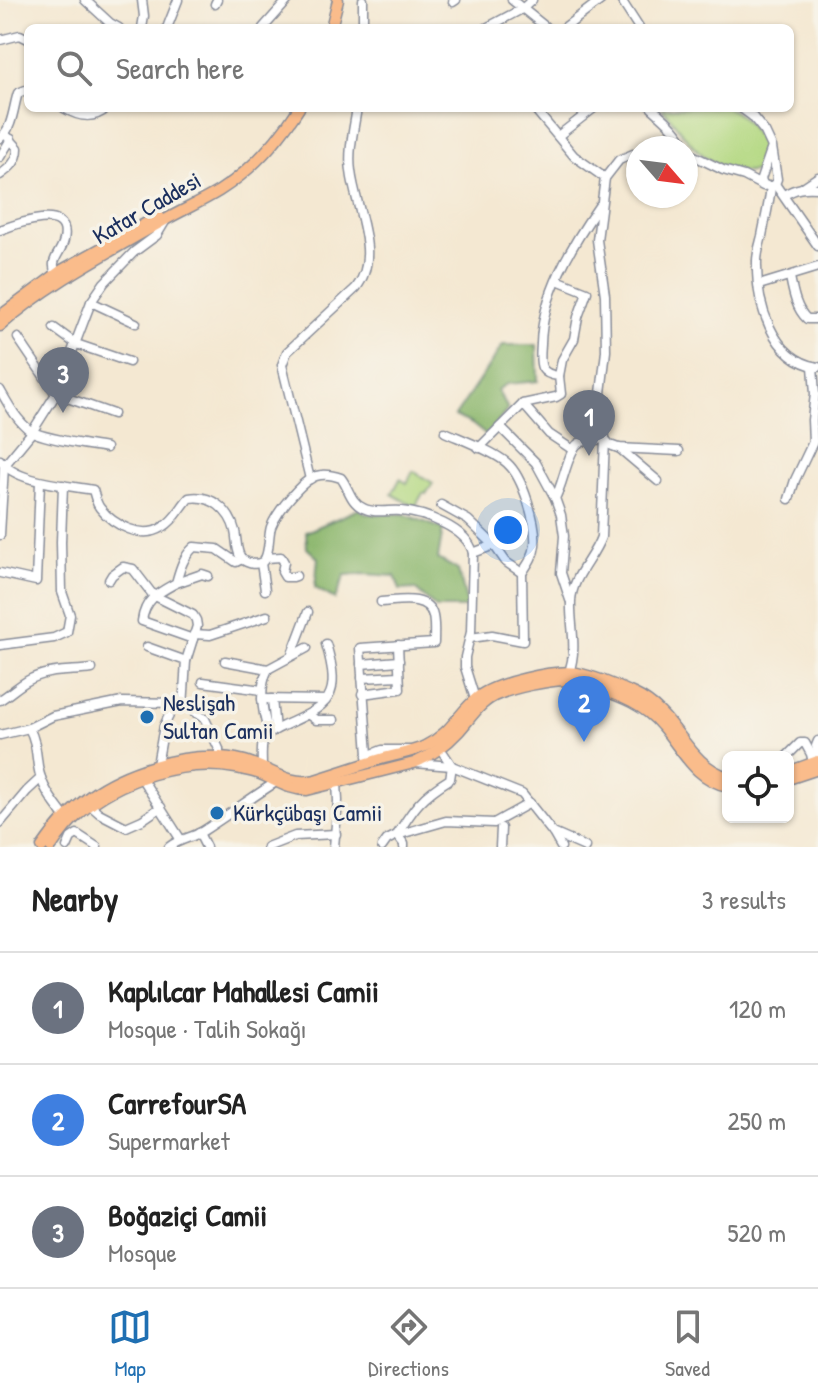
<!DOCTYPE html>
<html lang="en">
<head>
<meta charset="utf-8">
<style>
	:root { --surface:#fff; --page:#f2f2f2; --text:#222; --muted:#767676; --line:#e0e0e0; --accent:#1f6fb2 }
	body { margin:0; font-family:"Patrick Hand",sans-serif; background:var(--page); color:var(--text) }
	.controls { position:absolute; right:24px; bottom:24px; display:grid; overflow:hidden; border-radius:12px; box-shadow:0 2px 6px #0004 }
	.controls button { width:72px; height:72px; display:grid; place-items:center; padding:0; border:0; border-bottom:2px solid var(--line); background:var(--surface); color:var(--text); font:40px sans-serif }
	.compass { position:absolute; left:626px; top:136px; width:72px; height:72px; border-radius:50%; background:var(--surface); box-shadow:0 2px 6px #0004; rotate:118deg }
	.you { position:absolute; left:508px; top:530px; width:28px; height:28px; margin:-20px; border:6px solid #fff; border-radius:50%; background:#1a73e8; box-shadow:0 0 0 12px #1a73e833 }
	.badge { display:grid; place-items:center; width:52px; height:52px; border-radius:50%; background:var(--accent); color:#fff; font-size:26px; font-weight:700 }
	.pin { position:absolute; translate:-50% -66px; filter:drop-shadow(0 2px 4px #0008) }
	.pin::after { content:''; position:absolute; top:42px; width:28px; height:24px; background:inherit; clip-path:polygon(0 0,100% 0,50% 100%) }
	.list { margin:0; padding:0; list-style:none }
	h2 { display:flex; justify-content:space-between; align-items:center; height:104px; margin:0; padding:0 32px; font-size:34px }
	h2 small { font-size:26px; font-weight:400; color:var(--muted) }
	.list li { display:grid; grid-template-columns:52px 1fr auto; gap:24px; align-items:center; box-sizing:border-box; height:112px; padding:0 32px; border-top:2px solid var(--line) }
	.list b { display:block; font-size:30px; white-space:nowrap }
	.list p { margin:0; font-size:26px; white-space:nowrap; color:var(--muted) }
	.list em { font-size:26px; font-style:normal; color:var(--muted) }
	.icon { flex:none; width:44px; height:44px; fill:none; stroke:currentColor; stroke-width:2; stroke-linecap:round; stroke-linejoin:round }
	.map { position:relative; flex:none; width:818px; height:847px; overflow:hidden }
	.search { position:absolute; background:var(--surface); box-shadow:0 2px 6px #0004; left:24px; right:24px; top:24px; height:88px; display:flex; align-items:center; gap:20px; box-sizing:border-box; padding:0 28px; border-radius:12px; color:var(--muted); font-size:30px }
	.sheet { height:440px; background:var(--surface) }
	nav { display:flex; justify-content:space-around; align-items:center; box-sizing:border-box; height:112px; border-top:2px solid var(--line); background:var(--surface); font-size:22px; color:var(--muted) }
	nav a { display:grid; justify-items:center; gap:4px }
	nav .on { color:var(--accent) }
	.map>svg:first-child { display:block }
	.green { fill:#b3d881; stroke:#678470; stroke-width:2 }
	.forest { fill:#8eb86f; stroke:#547466; stroke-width:2 }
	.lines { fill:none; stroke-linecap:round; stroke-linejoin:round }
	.minor-casing { stroke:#888c98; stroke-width:11 }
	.major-casing { stroke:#888c98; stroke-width:13 }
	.minor { stroke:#fff; stroke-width:8 }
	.major { stroke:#fabc8b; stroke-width:10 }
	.poi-dot { fill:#1f6fb2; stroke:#f7f3e8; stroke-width:3 }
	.labels { text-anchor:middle; stroke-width:7; stroke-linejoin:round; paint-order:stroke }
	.street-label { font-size:24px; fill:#1b2f5e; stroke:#f7f3e8 }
	.poi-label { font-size:24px; fill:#1b2f5e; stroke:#f7f3e8; text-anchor:start }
</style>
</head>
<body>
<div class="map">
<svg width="818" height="847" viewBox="0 0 818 847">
	<rect width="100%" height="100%" fill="#f7f3e8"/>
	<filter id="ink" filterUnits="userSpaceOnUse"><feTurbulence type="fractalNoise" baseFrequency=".0125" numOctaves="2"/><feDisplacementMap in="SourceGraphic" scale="16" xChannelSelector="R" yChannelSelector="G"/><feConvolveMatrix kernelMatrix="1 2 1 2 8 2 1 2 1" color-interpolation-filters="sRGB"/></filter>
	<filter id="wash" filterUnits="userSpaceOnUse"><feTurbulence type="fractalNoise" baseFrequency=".006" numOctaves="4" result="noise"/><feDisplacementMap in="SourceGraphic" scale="32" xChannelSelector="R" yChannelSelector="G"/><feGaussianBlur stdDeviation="1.8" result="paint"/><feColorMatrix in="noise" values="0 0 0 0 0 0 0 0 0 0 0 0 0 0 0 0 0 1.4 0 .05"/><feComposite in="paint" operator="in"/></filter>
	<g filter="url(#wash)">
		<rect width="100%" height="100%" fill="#f4e8d2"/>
		<!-- green -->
		<g class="green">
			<path d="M662,108C675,108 720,105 730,109C756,122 790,182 736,171C728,169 720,167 713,162C692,150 678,126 662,108Z"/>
			<polygon points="413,471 433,483 426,494 423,493 415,507 392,494 400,479 407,483"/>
		</g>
		<!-- forest -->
		<g class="forest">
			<polygon points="503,345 537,345 538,381 507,384 497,390 508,409 487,436 472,424 455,416"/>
			<polygon points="359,509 367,514 404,514 443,529 438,559 458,570 468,608 436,608 415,589 400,590 395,576 364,574 345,575 335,599 315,588 318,558 307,548 306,532"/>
		</g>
	</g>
	<g filter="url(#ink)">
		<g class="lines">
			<defs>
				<g id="minor">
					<polyline points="85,0 110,23 119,28"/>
					<polyline points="363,0 363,28"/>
					<polyline points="512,0 547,28"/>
					<polyline points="621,0 639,28"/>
					<polyline points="453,2 456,0"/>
					<polyline points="215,4 217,0"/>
					<polyline points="142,28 144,16 142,0"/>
					<polyline points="167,28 178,0"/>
					<polyline points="263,28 288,0"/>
					<polyline points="486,28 522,9 532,0"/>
					<polyline points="564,28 601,0"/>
					<polyline points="0,40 20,35 28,39"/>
					<path d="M64,108C79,117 93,120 107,108"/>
					<polyline points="534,108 574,156 605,178"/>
					<path d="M652,108C667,121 682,134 688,152"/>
					<polyline points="741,108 752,116 765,132 772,147 777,179 775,184 769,187 763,184 761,179 772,147"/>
					<polyline points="558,136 594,108"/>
					<path d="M0,138C13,128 13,108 18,93L28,89"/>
					<polyline points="686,152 723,170 744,176 763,186"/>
					<polyline points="0,157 11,139"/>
					<path d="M0,175C10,168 18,161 18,148L5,134"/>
					<polyline points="775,184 818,246"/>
					<path d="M771,187C769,204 765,220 762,236C760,244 757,253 757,261C756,302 771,359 818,367"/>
					<polyline points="803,187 818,177"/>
					<path d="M784,195C796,188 804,187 818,188"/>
					<path d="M0,230C16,224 72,203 64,240C61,254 49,259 56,274"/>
					<path d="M790,277C793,292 796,309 807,319H818"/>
					<polyline points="557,280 587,292 578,317 574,339 562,360 559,376"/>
					<polyline points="759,285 818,267"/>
					<polyline points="91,302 136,323"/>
					<polyline points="54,328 76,344 129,362"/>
					<polyline points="18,338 56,394 113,414"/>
					<path d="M0,390C8,404 17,421 31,431C44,439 89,445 106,448"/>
					<polyline points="523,404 549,434 573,450"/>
					<polyline points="500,427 536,463 555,498 561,515 564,536 561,573 570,600"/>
					<path d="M445,432C463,440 493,451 507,463C523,477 537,524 535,545C534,556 528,564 522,573"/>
					<path d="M479,448L523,404L556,397L561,394L559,376C537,374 540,362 541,344C542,295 571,246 599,206"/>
					<polyline points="619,448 658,481"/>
					<path d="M0,460C15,483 68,485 93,490C95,496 96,503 100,508C114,526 143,540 163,527C175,520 180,508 189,498C212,494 230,511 235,531C237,539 236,549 240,556C244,563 255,566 262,562C270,557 268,536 271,527C277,512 301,481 316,476C325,473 333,475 341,478C349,488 350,502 363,508C374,514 389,510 401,511C424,513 467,528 473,553L471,632L465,657V667L475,699"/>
					<path d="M310,479L282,365L287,352L356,288C382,256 355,208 351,171C348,151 354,128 357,108"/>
					<path d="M555,498C563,486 568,449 579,443C586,440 598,440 605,439L610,445L618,448L679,451"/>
					<polyline points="789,499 795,480 813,442 812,420 815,394 813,366"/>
					<polyline points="441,505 468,520 494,545"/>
					<polyline points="0,535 4,466 32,432 56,394 91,302 104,283 134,252 157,235 166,220"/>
					<polyline points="266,558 281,557 284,562 282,572 285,577 293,577 296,576"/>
					<polyline points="261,563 265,590"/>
					<polyline points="0,573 36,581 40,482"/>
					<polyline points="109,580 112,575 123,567 133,569 153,595 193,615 196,620 197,626 186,661 183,707"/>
					<polyline points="176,583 202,574 208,576"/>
					<polyline points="194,634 210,635 267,616"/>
					<polyline points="470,638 492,635 523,641 522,573 506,562 494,545 473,553"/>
					<path d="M193,639L142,621C145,599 158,593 176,583C180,569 183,557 194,547L217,549L236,562L242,559"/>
					<polyline points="0,645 54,638 67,632 70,615 62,592 61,542 63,485"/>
					<polyline points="147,647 186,661"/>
					<polyline points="292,654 308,612"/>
					<polyline points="225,661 268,669"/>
					<polyline points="361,664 399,661"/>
					<path d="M569,673C578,645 570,628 571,601C572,577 593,559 601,537L605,439L601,393L606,351L605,295L597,240L605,178L619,160L638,152"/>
					<polyline points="362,678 399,676"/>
					<polyline points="203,682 262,690"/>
					<polyline points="362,694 400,689 398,645"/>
					<polyline points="262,699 326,700"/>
					<polyline points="272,699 275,730"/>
					<path d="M0,700C10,694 18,686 27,681C47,669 71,672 92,669"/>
					<polyline points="309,715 316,720 334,720"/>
					<path d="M29,728C36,741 36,752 38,766C41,786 53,802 65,817"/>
					<path d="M269,733C262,712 258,689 268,669L307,648"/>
					<polyline points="0,735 29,728 53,716 122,702 175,703 190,709 205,719 219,749 219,757"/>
					<polyline points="818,741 816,746 818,753"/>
					<polyline points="367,756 382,750 409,750"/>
					<polyline points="786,757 800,743 805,743 811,754 813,763"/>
					<polyline points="415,763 452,766 522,794 553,833 561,847"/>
					<path d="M367,764L368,754L360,648L434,643C434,634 435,625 433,616C428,594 398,601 381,602"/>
					<polyline points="157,765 164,726 175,703"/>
					<path d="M262,767C262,759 261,749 263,741C267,733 275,730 283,726C330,705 342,698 326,644"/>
					<polyline points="142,779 181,840"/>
					<polyline points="90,805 99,813 126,827 142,820 161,807"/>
					<polyline points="0,823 27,791 41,778"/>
					<polyline points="199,833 206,847"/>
					<polyline points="553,833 585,847"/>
					<polyline points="67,847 71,838 77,834 97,847"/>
					<path d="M169,847C179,839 192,838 203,831C228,815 251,798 276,782"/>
					<polyline points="267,847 295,836 336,834"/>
					<polyline points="334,847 338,801 337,782"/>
					<polyline points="382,847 387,840 397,835 446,821 494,823 530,803"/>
					<path d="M404,847V844L397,835C414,807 422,796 450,779L452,766L440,748"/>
					<polyline points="500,847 501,828"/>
				</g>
				<g id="major">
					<polyline points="331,28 338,0"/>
					<polyline points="0,316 62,270 159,216"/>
					<path d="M0,326C49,283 108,253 165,220C183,210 201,202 219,191C252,170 278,141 299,108"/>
					<polyline points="788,772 818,761"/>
					<polyline points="788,779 818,769"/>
					<path d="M42,847C71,804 104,781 154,766C184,757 214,753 245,761C269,768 289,786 315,780C338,773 361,765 384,758C398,754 413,752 425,746C452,733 458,713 478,697C495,683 555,669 577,673C596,677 617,686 634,694C678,714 685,764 728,777"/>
					<path d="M51,847C59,835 68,823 79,814C118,779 185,758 236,768C244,770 253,771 260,774C277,781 289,790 307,790L414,763C431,756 447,744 459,731C471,718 481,700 499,694C516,687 546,681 565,680C575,680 585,684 594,687C620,696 644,704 662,726C682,749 695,780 728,786"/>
				</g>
			</defs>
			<!-- minor casing -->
			<use href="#minor" class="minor-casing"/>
			<!-- major casing -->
			<use href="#major" class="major-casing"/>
			<!-- minor -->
			<use href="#minor" class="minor"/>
			<!-- major -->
			<use href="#major" class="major"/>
		</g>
	</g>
	<!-- markers -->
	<g class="poi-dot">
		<circle cx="147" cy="717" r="8"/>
		<circle cx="217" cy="813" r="8"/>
	</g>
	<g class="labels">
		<!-- street labels -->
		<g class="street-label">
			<text transform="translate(147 208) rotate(-30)" y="8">Katar Caddesi</text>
		</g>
		<!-- poi labels -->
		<g class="poi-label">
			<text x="163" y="711">Neslişah<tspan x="163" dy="28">Sultan Camii</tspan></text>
			<text x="233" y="821">Kürkçübaşı Camii</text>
		</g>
	</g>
</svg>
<div class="controls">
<button><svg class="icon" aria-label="locate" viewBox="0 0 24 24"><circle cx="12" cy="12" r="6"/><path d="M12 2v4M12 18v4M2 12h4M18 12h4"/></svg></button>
</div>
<svg class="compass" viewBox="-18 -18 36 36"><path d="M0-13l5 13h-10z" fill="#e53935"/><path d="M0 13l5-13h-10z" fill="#767676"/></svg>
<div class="you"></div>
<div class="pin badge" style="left:589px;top:456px;background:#6b7280">1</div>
<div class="pin badge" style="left:584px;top:742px;background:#3f7fe0">2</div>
<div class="pin badge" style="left:63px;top:413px;background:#6b7280">3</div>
<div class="search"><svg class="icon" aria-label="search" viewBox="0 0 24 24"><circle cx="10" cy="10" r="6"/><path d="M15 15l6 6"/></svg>Search here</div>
</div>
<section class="sheet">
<h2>Nearby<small>3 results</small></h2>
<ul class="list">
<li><span class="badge" style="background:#6b7280">1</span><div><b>Kaplılcar Mahallesi Camii</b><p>Mosque · Talih Sokağı</p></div><em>120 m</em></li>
<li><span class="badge" style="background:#3f7fe0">2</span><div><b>CarrefourSA</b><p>Supermarket</p></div><em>250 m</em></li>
<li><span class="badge" style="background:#6b7280">3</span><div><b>Boğaziçi Camii</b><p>Mosque</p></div><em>520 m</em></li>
</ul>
</section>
<nav>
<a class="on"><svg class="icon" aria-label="map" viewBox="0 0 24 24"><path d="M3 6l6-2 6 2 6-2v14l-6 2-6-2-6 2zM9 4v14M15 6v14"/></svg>Map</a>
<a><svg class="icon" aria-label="directions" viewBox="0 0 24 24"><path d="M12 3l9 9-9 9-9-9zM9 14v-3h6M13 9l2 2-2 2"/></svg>Directions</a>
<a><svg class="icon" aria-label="saved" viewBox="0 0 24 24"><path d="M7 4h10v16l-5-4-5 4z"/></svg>Saved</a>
</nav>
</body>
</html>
